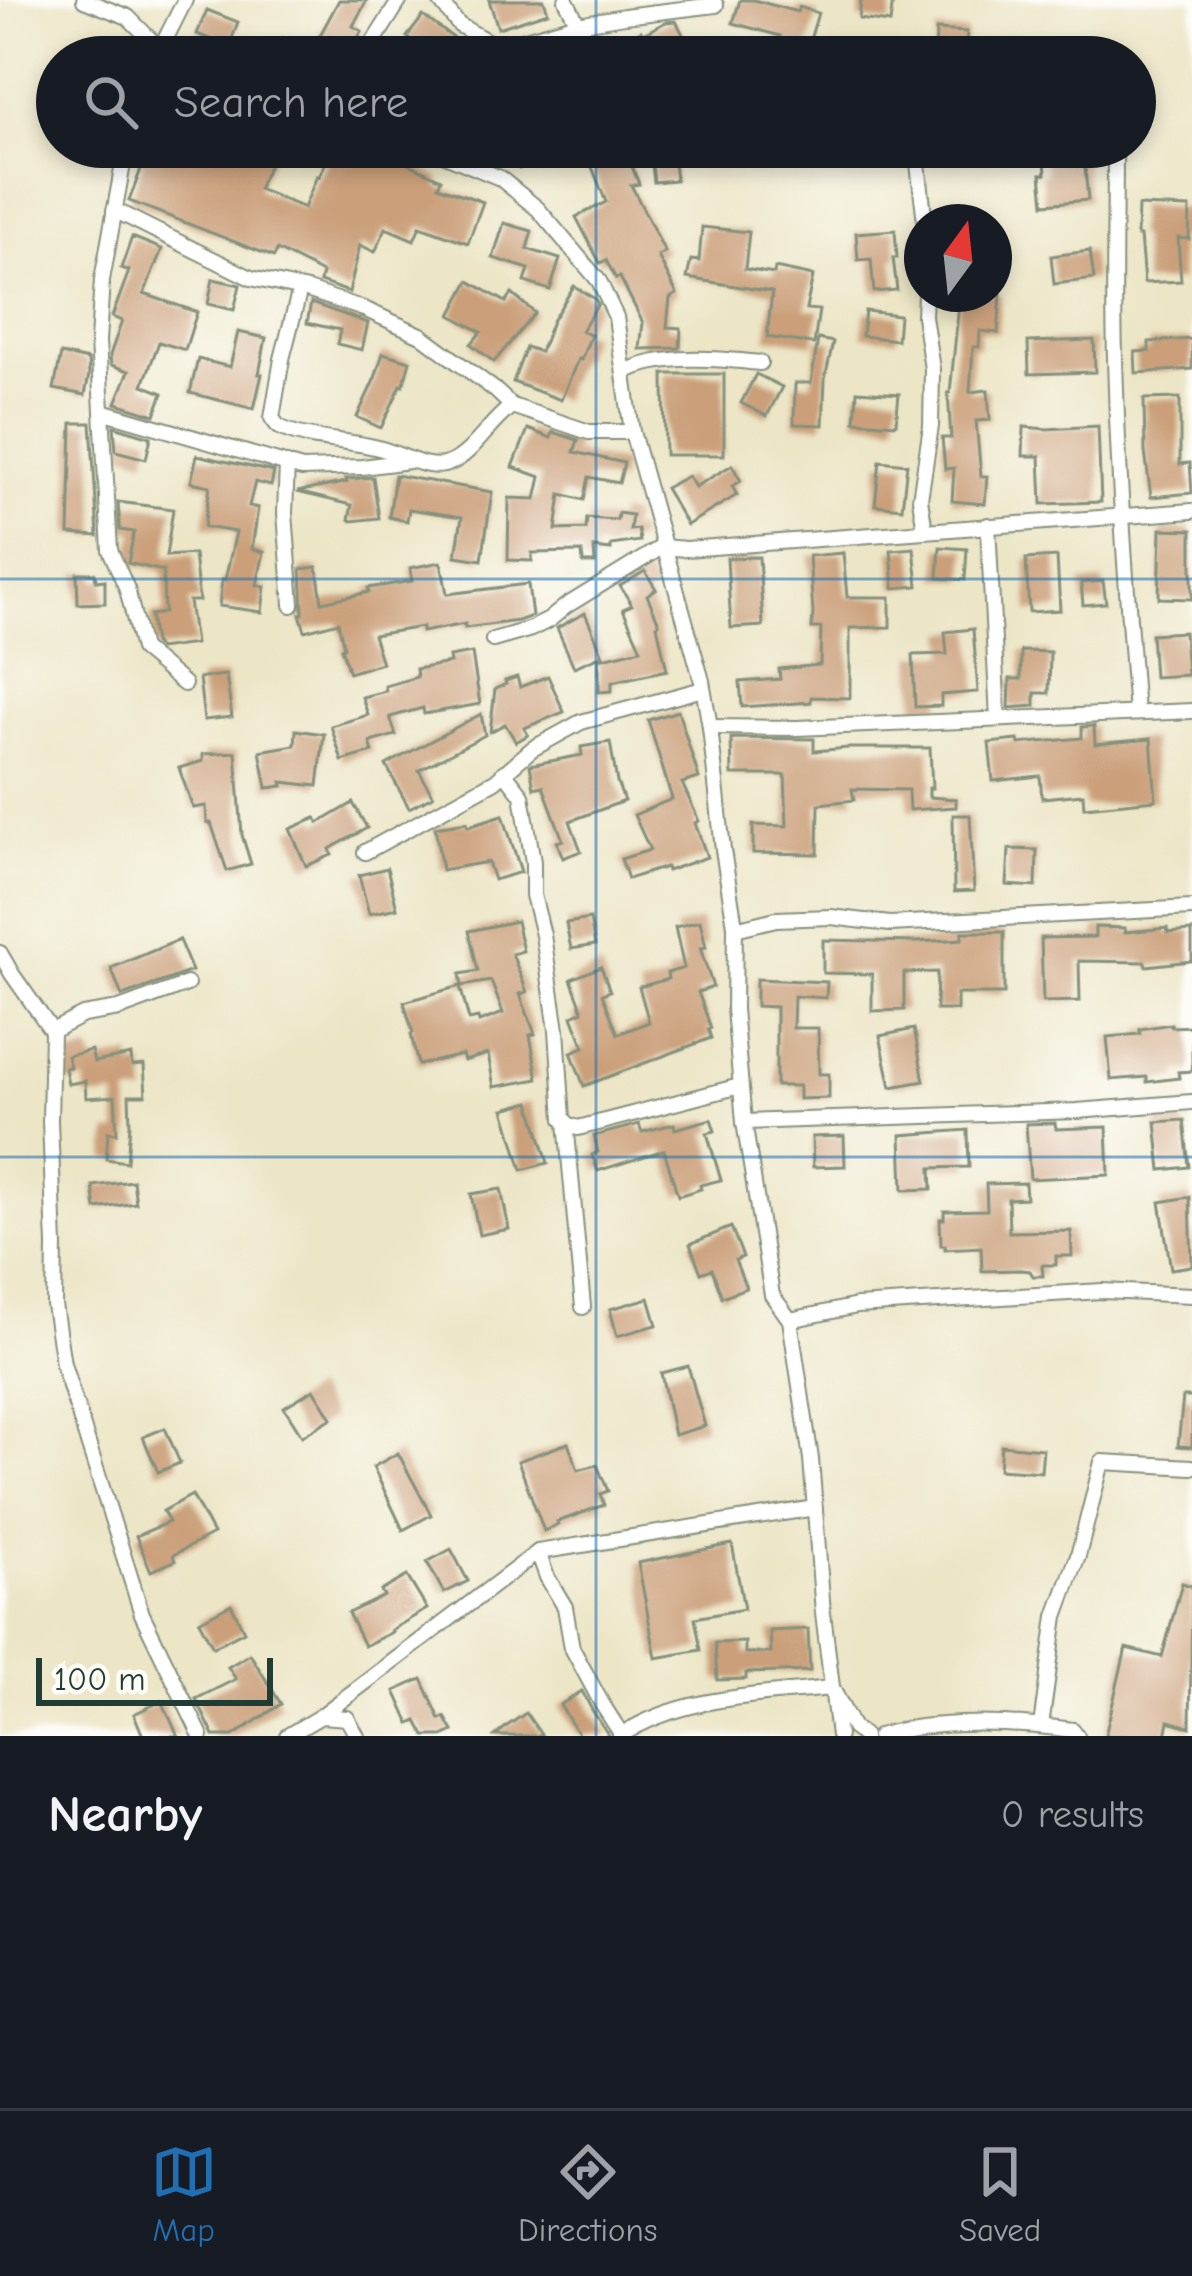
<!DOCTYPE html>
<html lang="en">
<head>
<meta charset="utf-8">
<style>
	:root { --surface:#171b24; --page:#242831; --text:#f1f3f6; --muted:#9ea1a6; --line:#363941; --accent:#1f6fb2 }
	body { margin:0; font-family:"Comic Neue",sans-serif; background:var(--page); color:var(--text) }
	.compass { position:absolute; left:904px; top:204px; width:108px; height:108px; border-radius:50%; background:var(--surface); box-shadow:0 6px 18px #0003; rotate:15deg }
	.scale { position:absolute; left:36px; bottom:30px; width:237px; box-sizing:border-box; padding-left:12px; border:6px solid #1f3d34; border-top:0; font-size:33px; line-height:42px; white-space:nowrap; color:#1f3d34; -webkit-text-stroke:9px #fdfcf7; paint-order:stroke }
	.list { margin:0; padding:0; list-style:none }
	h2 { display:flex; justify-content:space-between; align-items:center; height:156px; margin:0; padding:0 48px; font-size:51px }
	h2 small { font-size:39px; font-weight:400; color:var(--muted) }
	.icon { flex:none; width:66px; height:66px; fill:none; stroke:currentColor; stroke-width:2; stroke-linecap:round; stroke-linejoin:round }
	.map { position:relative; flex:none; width:1192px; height:1736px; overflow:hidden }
	.search { position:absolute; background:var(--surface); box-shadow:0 6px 18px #0003; left:36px; right:36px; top:36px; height:132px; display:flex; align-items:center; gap:30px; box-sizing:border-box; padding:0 42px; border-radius:66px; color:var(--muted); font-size:45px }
	.sheet { height:372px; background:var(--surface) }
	nav { display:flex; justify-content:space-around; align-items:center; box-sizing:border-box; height:168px; border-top:3px solid var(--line); background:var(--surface); font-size:33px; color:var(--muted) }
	nav a { display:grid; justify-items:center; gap:6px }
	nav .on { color:var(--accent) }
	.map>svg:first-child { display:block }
	.building { fill:#ca9f79 }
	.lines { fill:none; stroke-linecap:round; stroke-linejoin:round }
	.street-casing { stroke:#86917d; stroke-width:18 }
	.street { stroke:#fff; stroke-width:14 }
	.grid { fill:none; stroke:#1f6fb2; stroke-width:3; stroke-opacity:0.55 }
</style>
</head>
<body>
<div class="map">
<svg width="1192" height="1736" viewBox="0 0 1192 1736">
	<rect width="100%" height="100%" fill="#fdfcf7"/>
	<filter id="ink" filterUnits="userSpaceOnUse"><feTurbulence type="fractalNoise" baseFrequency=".00833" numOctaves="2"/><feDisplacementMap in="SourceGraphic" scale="24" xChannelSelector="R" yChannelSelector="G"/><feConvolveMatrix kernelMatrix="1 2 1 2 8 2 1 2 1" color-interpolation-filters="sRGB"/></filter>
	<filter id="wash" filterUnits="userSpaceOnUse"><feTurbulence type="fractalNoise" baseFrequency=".004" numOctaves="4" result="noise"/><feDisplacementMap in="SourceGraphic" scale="48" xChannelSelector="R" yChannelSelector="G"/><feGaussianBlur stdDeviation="2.7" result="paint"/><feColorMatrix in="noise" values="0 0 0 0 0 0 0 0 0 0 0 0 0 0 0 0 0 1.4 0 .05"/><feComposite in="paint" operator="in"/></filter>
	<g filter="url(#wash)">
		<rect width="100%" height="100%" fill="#ece5c6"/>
		<g id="blocks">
			<!-- building -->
			<g class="building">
				<polygon points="339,0 367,0 353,26 362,31 347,57 275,57 283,38 312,50"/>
				<polygon points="489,0 544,0 548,12 498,28"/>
				<polygon points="740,0 754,0 797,12 799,7 818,13 805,57 771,57 780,36 733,23"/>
				<polygon points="861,0 893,0 890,23 859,19"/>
				<polygon points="207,10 238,22 229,47 197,34"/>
				<polygon points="423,16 480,57 435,57 407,37"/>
				<polygon points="676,21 691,50 678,57 622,57 616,43 641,31 643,34 666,22"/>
				<polygon points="936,30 967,32 965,57 935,57"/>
				<polygon points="143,147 171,147 190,156 193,147 277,147 258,189 304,208 317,176 319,177 333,147 351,147 374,157 377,149 441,179 438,186 483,202 468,243 420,226 414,240 386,228 375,252 360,245 349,292 320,282 322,273 277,250 274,257 129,201 143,164 136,161"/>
				<polygon points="489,147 536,147 519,169"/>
				<polygon points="584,147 624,147 639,184 631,185 665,252 658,256 677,294 670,298 667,327 681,328 680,348 640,349 643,323 620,277 616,279 606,260 600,263 576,217 606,202"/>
				<polygon points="650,147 695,147 697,161 674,163 676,180 654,182"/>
				<polygon points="943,147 989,147 990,156 945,161"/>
				<polygon points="1044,147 1083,147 1088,200 1044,204 1041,174 1046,174"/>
				<polygon points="1138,206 1190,208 1189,239 1178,238 1181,281 1144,283 1140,236 1137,236"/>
				<polygon points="504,223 532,231 527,249 560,259 550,290 525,282 529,269 493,258"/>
				<polygon points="702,227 749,232 745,269 774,274 775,268 813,276 806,309 819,310 814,344 767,337 772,292 687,278 691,260 699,261"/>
				<polygon points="895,230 897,258 893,258 897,290 874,292 871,259 858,260 856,233"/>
				<polygon points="132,237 162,249 144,294 197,312 185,350 159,342 143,385 163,393 155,415 116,403 129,371 111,365 110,355 122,321 112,317 129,271 121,268"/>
				<polygon points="1090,251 1094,279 1054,284 1051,256"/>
				<polygon points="213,279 240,285 234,310 208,304"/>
				<polygon points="469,281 506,302 512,294 535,313 494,362 471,344 481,332 451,315"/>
				<polygon points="574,286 595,299 598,304 581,331 591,335 581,360 578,359 561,400 513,382 526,347 540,352 552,321"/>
				<polygon points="960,294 1001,294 998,333 980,331 979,347 973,347 970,392 988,390 990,420 976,421 981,476 987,476 985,504 952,501 954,468 945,469 942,438 951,438 948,393 950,393"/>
				<polygon points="311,303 368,323 362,350 337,344 340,330 307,323"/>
				<polygon points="865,311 899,315 897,340 862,336"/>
				<polygon points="238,332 266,338 259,374 262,374 254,409 190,393 198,359 230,367"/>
				<polygon points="818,339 833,342 825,379 823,425 794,424 795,383 811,383"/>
				<polygon points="1192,339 1192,369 1136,373 1135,352 1149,351 1149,342"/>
				<polygon points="1094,340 1095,372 1029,374 1028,342"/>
				<polygon points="383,353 410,361 403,386 401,385 381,428 357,417 375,378"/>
				<polygon points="61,354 88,360 89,375 85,395 54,389"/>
				<polygon points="664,374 724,374 724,455 665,455"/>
				<polygon points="756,374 782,387 767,416 741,403"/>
				<polygon points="857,391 899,394 896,424 855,421"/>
				<polygon points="1180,398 1180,464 1190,463 1192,493 1151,497 1145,452 1144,399"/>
				<polygon points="72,423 91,423 98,536 69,534"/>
				<polygon points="114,426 151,437 146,459 116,451"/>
				<polygon points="1098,426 1101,502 1042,504 1040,456 1023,456 1024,427 1046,429"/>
				<polygon points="528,429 551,438 553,432 578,440 574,452 624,463 619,483 589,477 584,500 561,494 556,530 586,529 587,518 617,520 618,513 632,515 630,530 638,529 640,541 611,545 611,550 594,548 595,563 583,563 582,552 532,553 532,561 508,560 509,498 536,499 541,477 513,467"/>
				<polygon points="197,455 274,472 271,486 255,482 249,506 258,508 252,549 264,552 257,585 265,586 262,612 219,606 222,580 225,580 236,532 204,527 210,486 191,482"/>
				<polygon points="880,461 907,464 902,508 875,505"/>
				<polygon points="732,465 741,481 732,486 737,495 687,525 665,488 688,476 695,487"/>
				<polygon points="395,475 492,492 482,560 456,556 462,517 409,509 407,521 389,517"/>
				<polygon points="373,477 379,518 352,521 349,519 352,505 297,492 347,482 346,479"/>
				<polygon points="118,502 173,509 166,556 194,554 199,601 189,601 195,644 159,649 154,644 150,615 164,613 163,571 128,563 134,532 120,530"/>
				<polygon points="1161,529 1192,530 1192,599 1159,598"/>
				<polygon points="940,547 967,549 965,580 938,578"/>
				<polygon points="914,548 918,586 894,588 891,550"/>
				<polygon points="843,553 847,597 890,597 890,627 850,628 850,698 811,697 811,702 742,707 740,682 780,679 779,669 820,665 821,628 812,628 813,613 809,556"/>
				<polygon points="759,557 763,626 731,628 727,558"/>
				<polygon points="1057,557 1060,610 1029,612 1026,559"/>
				<polygon points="441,562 447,594 528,584 532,616 518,621 465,628 465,624 422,632 422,627 373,635 382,663 349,673 341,648 344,647 338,622 305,631 300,614 303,614 301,569 317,567 322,602 369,592 368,588 412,581 410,568"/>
				<polygon points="645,571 656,589 647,595 659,623 657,625 667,670 612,682 612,691 599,692 599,659 641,649 623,609 632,605 620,586"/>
				<polygon points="77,573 95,573 96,581 105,580 105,603 78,604"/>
				<polygon points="1103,581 1106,603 1083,605 1081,583"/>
				<polygon points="585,613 603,655 574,667 557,628"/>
				<polygon points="973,629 978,692 941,695 941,706 915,707 913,655 947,654 945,632"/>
				<polygon points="1184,632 1187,675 1154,677 1151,634"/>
				<polygon points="1021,651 1050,652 1049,693 1035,693 1035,706 1009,708 1010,679 1021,679"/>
				<polygon points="472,653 480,704 424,714 423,708 390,717 396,735 370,742 373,752 342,761 331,726 368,715 362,697 386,691 385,686 417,677 416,669 450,663 449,657"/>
				<polygon points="226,675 232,717 204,720 199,678"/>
				<polygon points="548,676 564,712 524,728 528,735 516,742 505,724 490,732 495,689 506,684 505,681 517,677 520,687"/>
				<polygon points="678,711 699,778 682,783 699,821 695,823 707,857 667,871 666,867 628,879 621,859 650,850 634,815 672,799 648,720"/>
				<polygon points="481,714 485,735 419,770 433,796 409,808 386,765"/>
				<polygon points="1094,726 1095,744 1151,739 1156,800 1084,807 1083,794 1042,798 1040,776 993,781 989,743 1018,740 1019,744 1082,738 1082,727"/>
				<polygon points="296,730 324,734 318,786 282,782 283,786 267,788 260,751 295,745"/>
				<polygon points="731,738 814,739 814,751 848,748 930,748 932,788 929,788 929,797 956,799 956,807 909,810 908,790 852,789 854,800 819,804 818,854 753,853 753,825 787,826 785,775 732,775"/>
				<polygon points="610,742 617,782 624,801 570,821 581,851 563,858 557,842 563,840 543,786 534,788 530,765 582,755 581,747"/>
				<polygon points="236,752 242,835 251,864 227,871 211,823 207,823 206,806 193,808 179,768 203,761 203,754"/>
				<polygon points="353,803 367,828 330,849 332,855 306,866 290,829 316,818 319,823"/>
				<polygon points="503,815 521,872 494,880 488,862 442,870 435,827 467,822 468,826"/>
				<polygon points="953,815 970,815 974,891 954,892"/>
				<polygon points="1009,849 1037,850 1036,887 1007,885"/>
				<polygon points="387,868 397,908 369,914 359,875"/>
				<polygon points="590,919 595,945 571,949 566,923"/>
				<polygon points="516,921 523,951 512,954 527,992 520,994 535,1034 530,1035 538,1079 494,1087 488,1054 464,1061 462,1055 418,1065 411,1034 413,1033 404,1002 460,986 469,1020 478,1018 479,1022 503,1013 491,981 462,986 460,974 478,971 469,931"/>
				<polygon points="700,921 706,947 700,948 713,987 698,992 711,1028 708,1029 711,1038 584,1086 571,1052 584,1047 572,1016 583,1011 571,979 601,967 610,991 602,994 618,1034 649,1022 639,987 668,979 667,973 684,968 675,927"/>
				<polygon points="1095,927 1125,928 1125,932 1167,928 1168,933 1192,931 1192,961 1146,966 1145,962 1079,961 1080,1001 1043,1002 1041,938 1095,937"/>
				<polygon points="962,932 1004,932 1004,994 957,994 957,1010 936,1010 937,972 904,973 904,1010 872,1011 872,974 823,973 823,940 917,942 962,939"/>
				<polygon points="179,940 192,971 122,996 111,968"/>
				<polygon points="756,979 827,982 826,998 794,996 793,1028 818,1028 819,1074 829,1074 829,1098 799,1099 799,1086 776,1086 776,1007 756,1006"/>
				<polygon points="1171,1024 1172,1027 1192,1026 1192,1071 1178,1072 1179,1078 1147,1082 1147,1077 1111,1080 1107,1037 1140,1034 1140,1029"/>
				<polygon points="914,1029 924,1081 891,1087 880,1036"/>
				<polygon points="91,1050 94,1062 131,1055 132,1066 144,1065 146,1095 129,1095 130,1124 127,1162 106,1159 108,1132 117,1133 115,1096 86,1098 85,1081 68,1084 65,1068 70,1067 67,1056"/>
				<polygon points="530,1102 548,1163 522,1170 504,1109"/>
				<polygon points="711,1119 715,1131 707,1133 721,1180 700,1185 701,1189 678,1196 664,1150 598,1171 592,1155 598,1152 594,1136 639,1124 642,1132 674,1124 675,1129"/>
				<polygon points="1184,1120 1189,1167 1161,1170 1156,1122"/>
				<polygon points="1055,1123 1056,1129 1107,1127 1109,1175 1030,1179 1026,1124"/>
				<polygon points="968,1130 969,1167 931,1168 932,1189 903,1190 901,1135"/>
				<polygon points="844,1136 845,1166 813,1167 812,1137"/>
				<polygon points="133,1181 136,1203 96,1209 93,1186"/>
				<polygon points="1025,1183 1026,1198 1008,1199 1009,1232 1071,1231 1072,1256 1056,1256 1056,1265 1042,1265 1043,1276 1033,1276 1030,1271 1020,1270 982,1271 981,1247 945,1249 945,1245 941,1245 940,1219 944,1219 944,1211 987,1210 986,1184"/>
				<polygon points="501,1189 509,1229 479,1235 471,1194"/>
				<polygon points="1190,1197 1192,1266 1171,1269 1160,1202"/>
				<polygon points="731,1227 743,1257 735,1260 746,1288 722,1297 712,1269 701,1273 690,1244"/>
				<polygon points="649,1298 657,1325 617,1336 610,1309"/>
				<polygon points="688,1366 705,1426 674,1435 661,1373"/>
				<polygon points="314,1389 332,1418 302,1436 284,1407"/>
				<polygon points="1183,1397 1192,1397 1192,1447 1178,1446"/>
				<polygon points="165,1428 180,1463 158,1472 143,1437"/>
				<polygon points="568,1443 578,1470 597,1465 608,1491 600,1494 604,1505 557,1522 558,1525 544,1531 518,1461"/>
				<polygon points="1001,1445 1043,1449 1041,1472 999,1469"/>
				<polygon points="398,1453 431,1515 403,1530 373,1467"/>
				<polygon points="192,1495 213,1534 173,1555 175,1561 151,1571 136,1536 169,1522 163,1511"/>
				<polygon points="732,1544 744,1609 695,1618 701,1650 656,1658 638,1563"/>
				<polygon points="451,1549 468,1581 444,1593 427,1562"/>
				<polygon points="407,1576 427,1609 391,1630 392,1632 364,1646 348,1613 384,1596 381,1591"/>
				<polygon points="1182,1583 1192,1586 1190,1727 1169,1721 1166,1736 1105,1736 1126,1648 1162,1657"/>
				<polygon points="231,1604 244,1631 213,1647 199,1621"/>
				<polygon points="808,1629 810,1671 746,1673 746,1679 717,1680 715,1643 745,1642 745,1653 771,1653 770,1631"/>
				<polygon points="250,1654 281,1704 233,1736 214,1736 196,1699 236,1679 228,1667"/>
				<polygon points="422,1679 440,1719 445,1717 453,1731 443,1736 425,1736 417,1721 410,1724 395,1691"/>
				<polygon points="582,1691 592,1710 609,1736 579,1736 560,1705"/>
				<polygon points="162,1701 178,1736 143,1736 134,1714"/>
				<polygon points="526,1713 542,1736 495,1736 507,1726"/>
			</g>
		</g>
	</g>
	<g filter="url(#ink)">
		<use href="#blocks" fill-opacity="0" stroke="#86917d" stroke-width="3"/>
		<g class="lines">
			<defs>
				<g id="street">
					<polyline points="84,0 128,17 160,49 186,57"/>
					<polyline points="439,0 459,25 497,47 578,24 624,16 716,5"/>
					<polyline points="566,0 578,24"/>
					<polyline points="159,52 185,0"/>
					<polyline points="364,57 400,0"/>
					<polyline points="129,147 123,164 102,280 98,341 110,550 127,589 142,649 184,684"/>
					<polyline points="426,147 500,178 538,209 599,281 616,317 632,432 702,681 710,727 723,850 735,926 734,1009 744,1122 772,1295 790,1320 811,1459 823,1613 838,1736"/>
					<polyline points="916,147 925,222"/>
					<path d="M1115,147C1115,217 1113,287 1115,357C1118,476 1127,595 1136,713"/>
					<polyline points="114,210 251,278 307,290 364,309 421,335 495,390 512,406 589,432 632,432"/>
					<path d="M300,289L282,359L272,418C278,426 276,426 286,430C319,443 361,439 396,454C413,460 432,471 450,463C473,454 490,421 512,406"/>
					<polyline points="925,294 924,316 932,369 931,426 920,499 925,530"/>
					<path d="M625,372C660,353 721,359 760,363"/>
					<polyline points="102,411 302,469 362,467 409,461"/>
					<polyline points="287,464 285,513 292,605"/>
					<polyline points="988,525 998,719"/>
					<polyline points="493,640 531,629 549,620 566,606 662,547 686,549 1192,511"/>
					<polyline points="710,727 797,728 1192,711"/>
					<polyline points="504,772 522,795 533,862 533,895 543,935 557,1030 563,1119 569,1125 578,1128 740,1086"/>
					<polyline points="365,852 495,781 532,749 581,722 703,689"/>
					<polyline points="735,929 776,919 831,917 890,924 1192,908"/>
					<polyline points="0,953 12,974 52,1031 50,1121 55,1246 54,1305 63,1364 142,1614 201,1736"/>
					<polyline points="52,1031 83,1015 119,1009 187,984"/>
					<polyline points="566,1122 583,1307"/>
					<polyline points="744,1122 1077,1111 1192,1102"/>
					<polyline points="790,1320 857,1306 1102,1291 1192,1295"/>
					<polyline points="538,1552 547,1577 565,1607 572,1648 602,1704 622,1735"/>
					<polyline points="321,1716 538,1552 815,1508"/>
					<polyline points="1041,1726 1056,1616 1078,1556 1102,1462 1192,1467"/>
					<polyline points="287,1736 321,1716 347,1718 357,1736"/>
					<path d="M620,1736C679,1696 762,1695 832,1688L853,1728L864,1736"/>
					<path d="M879,1736C932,1718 1018,1723 1073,1730L1077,1736"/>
				</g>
			</defs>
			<!-- street casing -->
			<use href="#street" class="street-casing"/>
			<!-- street -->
			<use href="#street" class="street"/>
		</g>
	</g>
	<!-- grid -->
	<path class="grid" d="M596,0V57M596,147V1736M0,579H1192M0,1157H1192"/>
</svg>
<svg class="compass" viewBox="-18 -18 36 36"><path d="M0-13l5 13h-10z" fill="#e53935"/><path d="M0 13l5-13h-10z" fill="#9ea1a6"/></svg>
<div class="scale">100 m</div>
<div class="search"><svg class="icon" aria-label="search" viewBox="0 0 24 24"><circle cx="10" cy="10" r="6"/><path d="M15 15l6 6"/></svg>Search here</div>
</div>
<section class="sheet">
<h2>Nearby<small>0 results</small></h2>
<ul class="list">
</ul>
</section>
<nav>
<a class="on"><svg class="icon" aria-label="map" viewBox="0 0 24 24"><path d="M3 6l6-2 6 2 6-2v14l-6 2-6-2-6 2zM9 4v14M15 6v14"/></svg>Map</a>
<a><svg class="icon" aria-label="directions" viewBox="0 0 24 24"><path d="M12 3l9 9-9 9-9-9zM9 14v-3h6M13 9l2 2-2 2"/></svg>Directions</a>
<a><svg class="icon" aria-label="saved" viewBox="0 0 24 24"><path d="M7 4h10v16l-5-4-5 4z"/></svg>Saved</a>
</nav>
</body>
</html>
